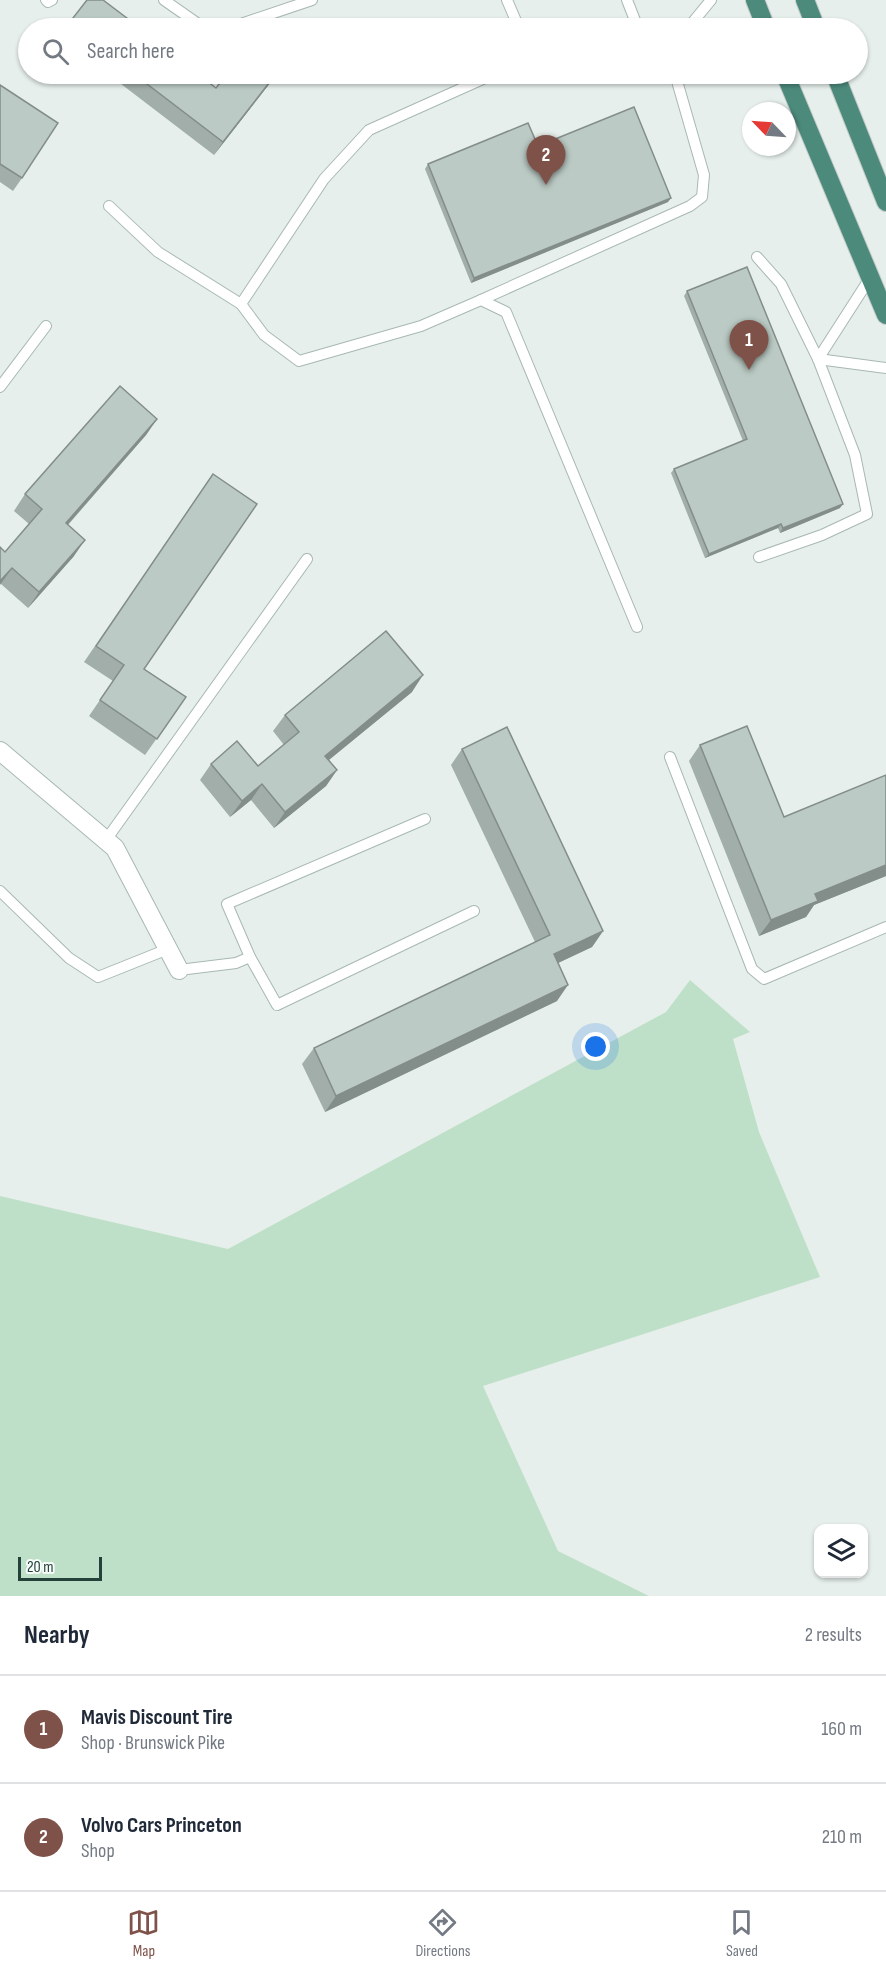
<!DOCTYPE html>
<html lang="en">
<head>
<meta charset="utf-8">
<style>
	:root { --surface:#fff; --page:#f6f6f7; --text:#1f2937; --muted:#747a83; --line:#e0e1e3; --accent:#7f5249 }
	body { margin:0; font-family:"Sofia Sans Condensed",sans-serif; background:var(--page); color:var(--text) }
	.controls { position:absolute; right:18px; bottom:18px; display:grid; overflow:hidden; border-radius:12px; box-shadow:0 2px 4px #0004 }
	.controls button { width:54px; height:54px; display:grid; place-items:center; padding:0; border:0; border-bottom:2px solid var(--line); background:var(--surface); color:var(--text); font:30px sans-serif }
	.compass { position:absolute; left:742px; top:102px; width:54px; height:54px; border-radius:50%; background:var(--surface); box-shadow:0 2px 4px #0004; rotate:295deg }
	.scale { position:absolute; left:18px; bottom:15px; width:84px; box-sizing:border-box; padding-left:6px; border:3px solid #24423a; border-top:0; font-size:16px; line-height:21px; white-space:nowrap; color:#24423a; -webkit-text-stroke:4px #f7fbf9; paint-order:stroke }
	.you { position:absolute; left:596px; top:1047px; width:21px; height:21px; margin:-15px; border:4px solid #fff; border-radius:50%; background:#1a73e8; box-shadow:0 0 0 9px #1a73e833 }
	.badge { display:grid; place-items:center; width:39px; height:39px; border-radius:50%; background:var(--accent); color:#fff; font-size:20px; font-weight:700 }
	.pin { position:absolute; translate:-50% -50px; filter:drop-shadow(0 2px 3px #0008) }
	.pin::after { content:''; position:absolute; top:32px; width:21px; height:18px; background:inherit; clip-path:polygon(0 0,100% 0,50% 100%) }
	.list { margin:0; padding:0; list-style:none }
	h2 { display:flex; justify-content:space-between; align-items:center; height:78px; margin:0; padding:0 24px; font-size:26px }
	h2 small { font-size:20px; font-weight:400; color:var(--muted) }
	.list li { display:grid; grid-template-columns:39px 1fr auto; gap:18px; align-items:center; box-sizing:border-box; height:108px; padding:0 24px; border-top:2px solid var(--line) }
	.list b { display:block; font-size:22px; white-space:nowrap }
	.list p { margin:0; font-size:20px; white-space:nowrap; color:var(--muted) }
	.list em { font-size:20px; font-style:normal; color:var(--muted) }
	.icon { flex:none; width:33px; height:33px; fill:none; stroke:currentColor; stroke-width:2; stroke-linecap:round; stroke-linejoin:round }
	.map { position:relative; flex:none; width:886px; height:1596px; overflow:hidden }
	.search { position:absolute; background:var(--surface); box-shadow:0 2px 4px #0004; left:18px; right:18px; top:18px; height:66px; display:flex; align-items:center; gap:15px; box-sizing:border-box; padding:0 21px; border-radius:33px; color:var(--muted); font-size:22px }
	.sheet { height:294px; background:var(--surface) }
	nav { display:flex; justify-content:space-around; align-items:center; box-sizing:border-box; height:84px; border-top:2px solid var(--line); background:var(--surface); font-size:16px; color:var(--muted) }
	nav a { display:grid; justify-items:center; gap:3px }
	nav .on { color:var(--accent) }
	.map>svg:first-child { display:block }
	.green { fill:#bfe0c8 }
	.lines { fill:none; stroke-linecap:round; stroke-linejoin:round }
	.service-casing { stroke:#a8b8b2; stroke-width:12 }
	.minor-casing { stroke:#a8b8b2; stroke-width:20 }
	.trunk-casing { stroke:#c2cac8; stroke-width:20 }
	.service { stroke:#fff; stroke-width:10 }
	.minor { stroke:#fff; stroke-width:18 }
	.trunk { stroke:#4c8a7c; stroke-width:18 }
	.wall { fill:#a1aea9 }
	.shaded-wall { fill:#838d89 }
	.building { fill:#bbcac4; stroke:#838d89; stroke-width:1.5 }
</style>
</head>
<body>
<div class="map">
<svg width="886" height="1596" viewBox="0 0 886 1596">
	<rect width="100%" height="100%" fill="#e6efeb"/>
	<!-- green -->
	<polygon class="green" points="690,980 750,1032 733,1039 759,1132 820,1277 483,1386 558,1551 649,1596 0,1596 0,1196 228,1249 666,1012"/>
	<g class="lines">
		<defs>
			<g id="service">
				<polyline points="46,0 48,2 52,0"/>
				<polyline points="164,0 204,28"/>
				<polyline points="507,0 519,28"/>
				<polyline points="627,0 638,28"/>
				<polyline points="229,28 312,0"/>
				<polyline points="688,28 711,0"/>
				<polyline points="494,74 369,130 324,179 241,304 264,335 299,361 421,326 481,300 506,312 637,627"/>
				<polyline points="109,206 158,252 241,304"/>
				<polyline points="757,257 781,284 818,359 855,455 867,514 822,535 759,557"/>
				<polyline points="481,300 690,206 702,197 704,175 675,74"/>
				<polyline points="818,359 870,278"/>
				<polyline points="818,359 886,368"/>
				<polyline points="0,387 46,326"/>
				<polyline points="670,757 752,969 764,979 886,927"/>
				<polyline points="106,840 307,559"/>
				<polyline points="0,891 69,958 98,977 168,949"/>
				<polyline points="250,957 277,1005 474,911"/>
				<polyline points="179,970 236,963 250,957 227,904 425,819"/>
			</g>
			<polyline id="minor" points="0,751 115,848 179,970"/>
			<g id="trunk">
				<polyline points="755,0 766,28"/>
				<polyline points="805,0 816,28"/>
				<polyline points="785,74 886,315"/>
				<polyline points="835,74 886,202"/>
			</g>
		</defs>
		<!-- service casing -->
		<use href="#service" class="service-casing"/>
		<!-- minor casing -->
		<use href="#minor" class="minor-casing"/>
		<!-- trunk casing -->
		<use href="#trunk" class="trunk-casing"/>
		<!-- service -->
		<use href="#service" class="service"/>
		<!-- minor -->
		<use href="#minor" class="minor"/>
		<!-- trunk -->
		<use href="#trunk" class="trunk"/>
	</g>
	<!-- wall -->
	<g class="wall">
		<polygon points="87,0 140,28 65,28"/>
		<polygon points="108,74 198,74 216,88 277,74 214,155"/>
		<polygon points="0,85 22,178 13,191 0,182"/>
		<polygon points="538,146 668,202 471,283 425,169 428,164"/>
		<polygon points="687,291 840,508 780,533 778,528 705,558 671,473 674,469 743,441 684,296"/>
		<polygon points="157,419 146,435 68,525 74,556 28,608 1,584 5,552 29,524 14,511 25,494"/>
		<polygon points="213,474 144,669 186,697 145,755 89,716 113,681 84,662"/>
		<polygon points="412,692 329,760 337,770 326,786 274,828 251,800 230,817 200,780 211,764 258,766 284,745 273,731 285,715"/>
		<polygon points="700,745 784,817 886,775 886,876 814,905 806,917 759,936 689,761"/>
		<polygon points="462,749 603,931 592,947 558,963 557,1001 325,1112 302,1064 314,1048 535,942 451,765"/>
	</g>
	<!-- shaded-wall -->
	<g class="shaded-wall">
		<polygon points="276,74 277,74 214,155 223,142"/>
		<polygon points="671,198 668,202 471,283 474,278"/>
		<polygon points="157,419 146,435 55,539 66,523"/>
		<polygon points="843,504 840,508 780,533 783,528"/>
		<polygon points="781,524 778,528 705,558 709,554"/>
		<polygon points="85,540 74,556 28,608 39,592"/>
		<polygon points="12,568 0,585 0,581"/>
		<polygon points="423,675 412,692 314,772 325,756"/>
		<polygon points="337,770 326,786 274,828 285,812"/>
		<polygon points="262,784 251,800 230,817 242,801"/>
		<polygon points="886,865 886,876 814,905 806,917 759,936 771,920 815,894"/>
		<polygon points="603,931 592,947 543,970 554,954"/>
		<polygon points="568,985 557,1001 325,1112 336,1096"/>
	</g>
	<!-- building -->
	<g class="building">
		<polygon points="87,0 103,0 140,28 76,28 69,23"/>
		<polygon points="134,74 198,74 216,88 227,74 276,74 223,142"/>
		<polygon points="0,85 58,123 22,178 0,164"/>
		<polygon points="634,107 671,198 474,278 428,164 528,123 538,146"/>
		<polygon points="747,267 843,504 783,528 781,524 709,554 674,469 747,439 687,291"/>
		<polygon points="120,386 157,419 66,523 85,540 39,592 12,568 0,581 0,547 5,552 42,509 25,494"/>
		<polygon points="213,474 257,504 144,669 186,697 157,739 100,700 124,665 96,646"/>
		<polygon points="386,631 423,675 325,756 337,770 285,812 262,784 242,801 211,764 237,741 258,766 299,732 285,715"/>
		<polygon points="747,726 784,817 886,775 886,865 815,894 818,901 771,920 700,745"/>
		<polygon points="507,727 603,931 554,954 568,985 336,1096 314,1048 550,935 462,749"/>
	</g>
</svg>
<div class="controls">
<button><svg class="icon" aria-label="layers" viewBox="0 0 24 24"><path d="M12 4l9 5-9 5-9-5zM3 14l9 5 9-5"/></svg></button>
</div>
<svg class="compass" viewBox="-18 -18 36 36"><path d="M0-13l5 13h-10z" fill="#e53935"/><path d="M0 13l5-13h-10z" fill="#747a83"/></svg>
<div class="scale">20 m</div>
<div class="you"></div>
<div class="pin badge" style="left:749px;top:370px">1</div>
<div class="pin badge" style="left:546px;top:185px">2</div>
<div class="search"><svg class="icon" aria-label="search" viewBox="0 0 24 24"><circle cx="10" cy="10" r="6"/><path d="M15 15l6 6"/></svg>Search here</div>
</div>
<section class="sheet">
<h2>Nearby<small>2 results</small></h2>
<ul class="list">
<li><span class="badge">1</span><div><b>Mavis Discount Tire</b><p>Shop · Brunswick Pike</p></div><em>160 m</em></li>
<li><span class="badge">2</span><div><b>Volvo Cars Princeton</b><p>Shop</p></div><em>210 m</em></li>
</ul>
</section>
<nav>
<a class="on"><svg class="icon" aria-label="map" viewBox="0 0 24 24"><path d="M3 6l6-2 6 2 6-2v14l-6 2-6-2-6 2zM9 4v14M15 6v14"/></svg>Map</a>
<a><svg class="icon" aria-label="directions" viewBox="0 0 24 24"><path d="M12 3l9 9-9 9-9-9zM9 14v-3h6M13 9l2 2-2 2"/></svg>Directions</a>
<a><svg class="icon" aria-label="saved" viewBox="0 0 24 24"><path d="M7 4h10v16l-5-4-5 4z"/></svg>Saved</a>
</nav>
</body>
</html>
